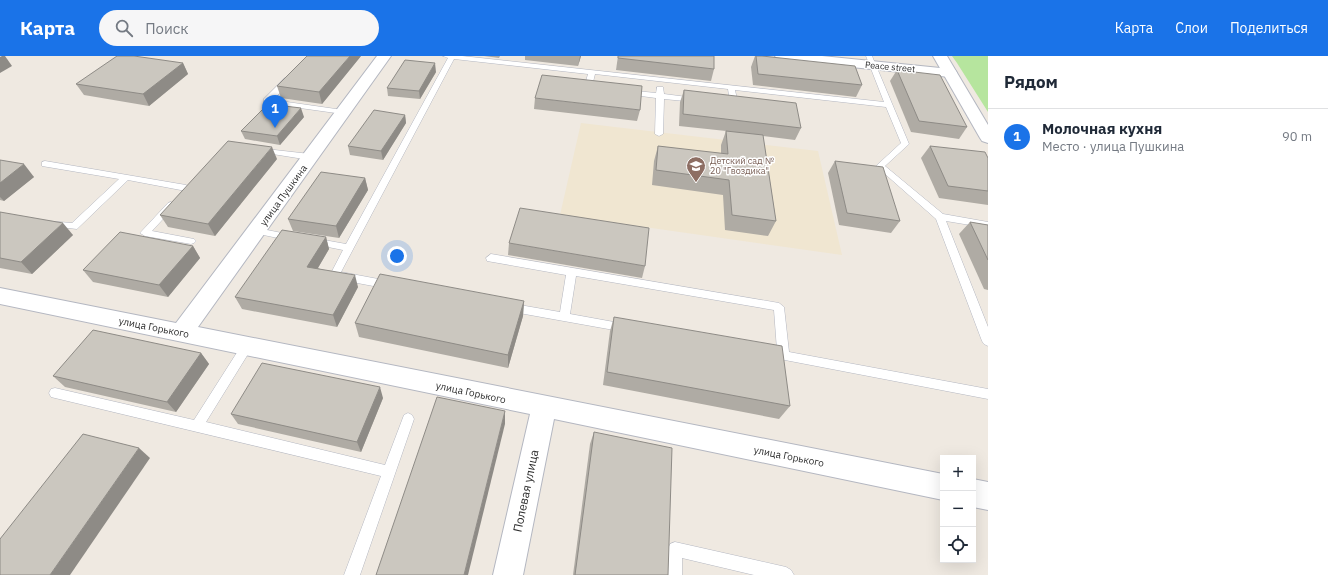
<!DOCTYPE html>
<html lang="ru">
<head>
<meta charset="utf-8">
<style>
	:root { --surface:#fff; --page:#f6f6f7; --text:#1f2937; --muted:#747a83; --line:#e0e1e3; --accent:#1a73e8 }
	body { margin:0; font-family:"IBM Plex Sans",sans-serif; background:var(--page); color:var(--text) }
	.controls { position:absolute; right:12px; bottom:12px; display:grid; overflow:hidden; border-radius:0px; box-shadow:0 4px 16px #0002 }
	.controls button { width:36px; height:36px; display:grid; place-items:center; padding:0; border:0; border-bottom:1px solid var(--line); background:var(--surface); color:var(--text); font:20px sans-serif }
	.you { position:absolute; left:397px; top:200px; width:14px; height:14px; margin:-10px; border:3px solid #fff; border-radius:50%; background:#1a73e8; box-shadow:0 0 0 6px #1a73e833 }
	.badge { display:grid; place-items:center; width:26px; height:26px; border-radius:50%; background:var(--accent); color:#fff; font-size:13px; font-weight:700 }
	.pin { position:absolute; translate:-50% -33px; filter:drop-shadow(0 1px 2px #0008) }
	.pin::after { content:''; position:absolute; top:21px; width:14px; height:12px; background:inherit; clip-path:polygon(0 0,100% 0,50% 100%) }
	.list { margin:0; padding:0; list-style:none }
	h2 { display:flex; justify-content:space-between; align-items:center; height:52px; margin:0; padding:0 16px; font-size:17px }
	h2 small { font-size:13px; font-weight:400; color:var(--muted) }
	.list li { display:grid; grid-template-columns:26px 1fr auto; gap:12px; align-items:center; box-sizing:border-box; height:56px; padding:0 16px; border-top:1px solid var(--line) }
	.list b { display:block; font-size:15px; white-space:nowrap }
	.list p { margin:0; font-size:13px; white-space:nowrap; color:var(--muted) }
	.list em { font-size:13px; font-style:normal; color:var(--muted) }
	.icon { flex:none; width:22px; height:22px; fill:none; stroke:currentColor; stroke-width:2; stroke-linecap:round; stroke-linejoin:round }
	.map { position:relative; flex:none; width:988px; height:519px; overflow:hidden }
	header { display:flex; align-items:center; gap:24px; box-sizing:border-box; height:56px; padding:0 20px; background:var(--accent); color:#fff }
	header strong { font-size:19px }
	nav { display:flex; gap:22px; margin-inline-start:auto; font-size:14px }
	.search { width:280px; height:36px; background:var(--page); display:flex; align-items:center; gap:10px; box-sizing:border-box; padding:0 14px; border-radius:22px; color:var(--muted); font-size:15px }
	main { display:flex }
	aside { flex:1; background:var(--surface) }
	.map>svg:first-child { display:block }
	.education { fill:#f0e6d1 }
	.green { fill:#b6e59e }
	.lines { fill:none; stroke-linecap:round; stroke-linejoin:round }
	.service-casing { stroke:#b4b7c1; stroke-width:1 }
	.minor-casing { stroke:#b4b7c1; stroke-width:2 }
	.secondary-casing { stroke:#b4b7c1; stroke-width:2 }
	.service { fill:#fff; fill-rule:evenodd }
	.minor { fill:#fff; fill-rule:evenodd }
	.secondary { fill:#fff; fill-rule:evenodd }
	.wall { fill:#afaba4 }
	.shaded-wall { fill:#8e8b86 }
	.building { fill:#cbc7bf; stroke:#8e8b86 }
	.labels { text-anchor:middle; stroke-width:3; stroke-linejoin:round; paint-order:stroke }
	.far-street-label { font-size:9px; fill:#2e2e2e; stroke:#fff }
	.far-education-label { font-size:9px; fill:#785e54; stroke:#fff; text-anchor:start }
	.street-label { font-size:10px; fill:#2e2e2e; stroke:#fff }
	.near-street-label { font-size:12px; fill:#2e2e2e; stroke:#fff }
</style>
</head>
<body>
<header>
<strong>Карта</strong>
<div class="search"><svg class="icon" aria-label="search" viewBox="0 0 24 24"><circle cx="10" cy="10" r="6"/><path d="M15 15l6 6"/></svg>Поиск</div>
<nav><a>Карта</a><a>Слои</a><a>Поделиться</a></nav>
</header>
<main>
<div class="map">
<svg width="988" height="519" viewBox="0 0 988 519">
	<rect width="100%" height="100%" fill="#efe9e1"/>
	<!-- education -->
	<polygon class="education" points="581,67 818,95 842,199 560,159"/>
	<!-- green -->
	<polygon class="green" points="952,0 988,0 988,56 957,7"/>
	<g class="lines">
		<defs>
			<g id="service">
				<path d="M443,0H462L884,46L866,0H872L909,88L885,110L943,158L988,166V172L946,165L988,271V290L984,288L982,285L936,163L876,110L901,87L886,51L735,34L738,48L728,50L724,48L730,46L728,33L595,18L592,30L599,32C596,35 587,35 584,32L588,18L454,3L341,216L389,225L394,229L393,232L389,233L331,222L330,219L343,194L313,188L308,185L313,182L346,188L448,2Z"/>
				<polygon points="285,22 292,24 273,44 343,54 347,56 343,58 264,47 264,43"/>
				<polygon points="657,31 663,31 664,38 695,42 699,44 695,46 664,43 663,78 659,80 655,78 656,42 626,38 622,36 626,34 656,37"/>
				<polygon points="257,92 310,98 314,101 310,104 260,96 256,94"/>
				<polygon points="45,105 186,129 190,132 186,135 128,124 77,173 50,170 47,169 45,167 47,165 72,167 119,123 42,110 42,106"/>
				<polygon points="171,146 176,149 174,151 152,175 194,183 196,185 194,187 191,188 145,180 140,177 168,147"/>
				<polygon points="257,172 292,179 297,182 292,185 254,177 252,175 254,173"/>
				<polygon points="491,198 779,247 784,251 789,296 988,333 988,343 764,300 762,297 764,294 768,292 777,294 774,254 576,220 570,258 625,268 629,269 631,272 629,275 625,276 508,255 503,251 508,247 560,256 566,219 487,205 486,202"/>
				<polygon points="247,285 251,287 253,290 206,366 385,409 404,359 408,357 412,359 414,363 360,519 344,519 381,420 55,342 51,341 49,337 51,333 55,332 194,364 243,287"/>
				<polygon points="675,486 786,511 791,514 794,519 754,519 682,502 682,519 666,519 668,493 670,488"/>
			</g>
			<g id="minor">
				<polygon points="377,0 391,0 198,271 943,418 943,444 554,363 523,519 493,519 530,358 0,248 0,232 176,267"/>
				<polygon points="775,0 822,0 950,13 955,14 957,17 955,20 950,21 782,4 777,3"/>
				<polygon points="973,423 988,426 988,454 973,451"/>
			</g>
			<polygon id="secondary" points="933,0 947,0 988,69 988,87 982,85 980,82"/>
		</defs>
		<!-- service casing -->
		<use href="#service" class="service-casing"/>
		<!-- minor casing -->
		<use href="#minor" class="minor-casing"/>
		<!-- secondary casing -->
		<use href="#secondary" class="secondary-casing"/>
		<!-- service -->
		<use href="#service" class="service"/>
		<!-- minor -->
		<use href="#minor" class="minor"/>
		<!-- secondary -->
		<use href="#secondary" class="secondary"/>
	</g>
	<!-- wall -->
	<g class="wall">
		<polygon points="361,0 322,48 281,42 277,30"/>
		<polygon points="484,0 500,0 499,2"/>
		<polygon points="525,0 581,0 578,10 525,4"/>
		<polygon points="618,0 714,13 711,25 616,14"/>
		<polygon points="755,0 762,0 862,29 856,41 753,29 751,11"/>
		<polygon points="183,7 188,18 149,50 84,39 76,28"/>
		<polygon points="897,14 967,71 959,83 911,76 890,25"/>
		<polygon points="436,16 420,43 388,40 387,32"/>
		<polygon points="684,34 801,72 795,84 763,80 776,165 768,180 725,174 723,139 652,129 654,105 658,90 721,98 721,89 726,75 679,70 680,46"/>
		<polygon points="535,42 640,54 637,65 534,53"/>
		<polygon points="405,59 406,67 383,104 350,99 348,90"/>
		<polygon points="304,61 280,89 245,83 241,75"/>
		<polygon points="930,90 988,102 988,149 939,142 921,102"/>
		<polygon points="277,103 215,180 168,171 160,159"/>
		<polygon points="0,104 34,121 4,145 0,144"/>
		<polygon points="835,105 900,165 891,177 839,169 828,117"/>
		<polygon points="365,122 368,134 339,182 293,175 288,163"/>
		<polygon points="0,156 73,179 32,218 0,212"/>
		<polygon points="970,166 988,169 988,234 984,233 959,178"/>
		<polygon points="326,181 329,193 318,212 358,231 337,271 242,253 235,241"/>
		<polygon points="509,187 645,210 642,222 508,199"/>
		<polygon points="193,190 200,202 168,241 93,226 83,214"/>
		<polygon points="524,245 523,260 508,312 359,281 355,267"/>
		<polygon points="614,261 790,350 779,363 603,329 610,275"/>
		<polygon points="201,297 209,308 176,356 65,331 53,320"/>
		<polygon points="383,342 361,396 238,368 231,358"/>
		<polygon points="594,376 668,519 573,519 590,388"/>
	</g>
	<!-- shaded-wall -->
	<g class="shaded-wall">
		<polygon points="2,0 5,0 12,10 0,17 0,1"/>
		<polygon points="350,0 361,0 322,48 319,36"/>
		<polygon points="580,0 581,0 578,10"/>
		<polygon points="183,7 188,18 149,50 143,38"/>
		<polygon points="435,7 436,16 420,43 419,35"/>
		<polygon points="301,52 304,61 280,89 277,80"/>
		<polygon points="405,59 406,67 383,104 381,95"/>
		<polygon points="272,91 277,103 215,180 208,168"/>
		<polygon points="24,108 34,121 4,145 0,141 0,127"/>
		<polygon points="365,122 368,134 339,182 336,170"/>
		<polygon points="63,167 73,179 32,218 21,206"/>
		<polygon points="326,181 329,193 312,222 307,211"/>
		<polygon points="193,190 200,202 168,241 159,229"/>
		<polygon points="355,219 358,231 337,271 333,259"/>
		<polygon points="524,245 523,260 508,312 508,299"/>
		<polygon points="201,297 209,308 176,356 167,346"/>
		<polygon points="380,331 383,342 361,396 357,386"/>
		<polygon points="505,355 505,368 468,519 464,519"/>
		<polygon points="139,392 150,402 70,519 50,519"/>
	</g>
	<!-- building -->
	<g class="building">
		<polygon points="117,0 134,0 183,7 143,38 76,28"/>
		<polygon points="307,0 350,0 319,36 277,30"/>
		<polygon points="618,0 714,0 714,13 618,2"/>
		<polygon points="756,0 762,0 855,10 862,29 758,18"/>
		<polygon points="405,4 435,7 419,35 387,32"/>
		<polygon points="897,14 940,19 967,71 919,65"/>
		<polygon points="542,19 642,30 640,54 535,42"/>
		<polygon points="684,34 796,47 801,72 683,58"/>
		<polygon points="268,48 301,52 277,80 241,75"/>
		<polygon points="374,54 405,59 381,95 348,90"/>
		<polygon points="726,75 763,79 776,165 732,159 729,124 656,114 658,90 728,98"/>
		<polygon points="228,85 272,91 208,168 160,159"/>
		<polygon points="930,90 985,96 988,102 988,135 948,130"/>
		<polygon points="0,104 24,108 0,127"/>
		<polygon points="835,105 883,111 900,165 847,157"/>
		<polygon points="321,116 365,122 336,170 288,163"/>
		<polygon points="520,152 649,172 645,210 509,187"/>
		<polygon points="0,156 63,167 21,206 0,202"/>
		<polygon points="970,166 988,169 988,204"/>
		<polygon points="282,174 326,181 307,211 355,219 333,259 235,241"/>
		<polygon points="120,176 193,190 159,229 83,214"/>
		<polygon points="380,218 524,245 508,299 355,267"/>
		<polygon points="614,261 782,290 790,350 607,316"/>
		<polygon points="93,274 201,297 167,346 53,320"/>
		<polygon points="262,307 380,331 357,386 231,358"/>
		<polygon points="437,341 505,355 464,519 376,519"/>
		<polygon points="594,376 672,392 668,519 575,519"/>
		<polygon points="83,378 139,392 50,519 0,519 0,483"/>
	</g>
	<!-- icons -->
	<defs>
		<symbol id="school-pin" viewBox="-11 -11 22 30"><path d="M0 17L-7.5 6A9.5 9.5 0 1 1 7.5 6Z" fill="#8d6e63" stroke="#fff"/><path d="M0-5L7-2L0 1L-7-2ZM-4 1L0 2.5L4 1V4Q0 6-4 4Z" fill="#fff"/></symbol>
	</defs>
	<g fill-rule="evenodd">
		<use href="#school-pin" x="685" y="99" width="22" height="30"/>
	</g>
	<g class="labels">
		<!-- far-street labels -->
		<g class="far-street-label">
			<text transform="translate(890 11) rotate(5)" y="3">Peace street</text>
		</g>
		<!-- far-education labels -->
		<g class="far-education-label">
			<text x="710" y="108">Детский сад №<tspan x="710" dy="10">20 "Гвоздика"</tspan></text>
		</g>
		<!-- street labels -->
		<g class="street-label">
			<text transform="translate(283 139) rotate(-54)" y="4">улица Пушкина</text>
			<text transform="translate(154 271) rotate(11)" y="4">улица Горького</text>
			<text transform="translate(471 336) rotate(12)" y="4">улица Горького</text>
			<text transform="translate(789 400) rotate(11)" y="4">улица Горького</text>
		</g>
		<!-- near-street labels -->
		<g class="near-street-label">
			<text transform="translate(526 435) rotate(-78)" y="4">Полевая улица</text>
		</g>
	</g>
</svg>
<div class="controls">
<button>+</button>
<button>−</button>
<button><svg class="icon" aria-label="locate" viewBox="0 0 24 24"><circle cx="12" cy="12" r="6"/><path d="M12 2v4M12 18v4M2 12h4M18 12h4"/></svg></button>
</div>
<div class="you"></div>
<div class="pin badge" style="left:275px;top:72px">1</div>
</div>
<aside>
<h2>Рядом<small></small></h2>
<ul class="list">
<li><span class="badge">1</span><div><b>Молочная кухня</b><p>Место · улица Пушкина</p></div><em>90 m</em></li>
</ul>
</aside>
</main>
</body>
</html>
